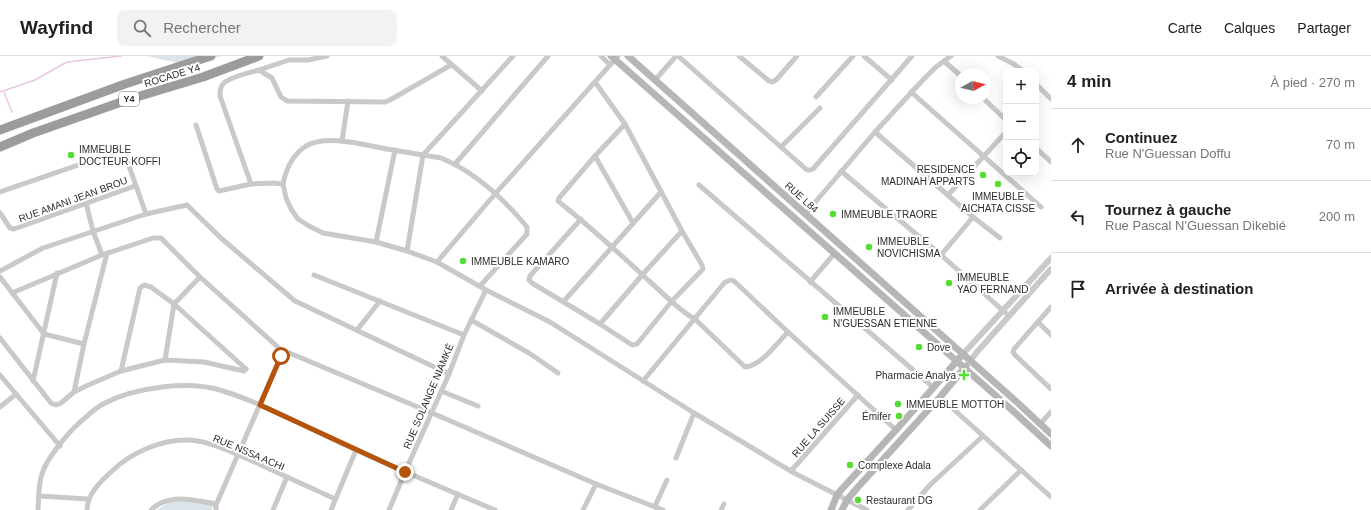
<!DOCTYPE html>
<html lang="fr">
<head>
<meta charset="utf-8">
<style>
	:root { --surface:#fff; --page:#f2f2f2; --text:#202124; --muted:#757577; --line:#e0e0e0 }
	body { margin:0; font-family:Arial,sans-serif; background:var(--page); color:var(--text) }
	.controls { position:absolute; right:12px; top:12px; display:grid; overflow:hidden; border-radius:8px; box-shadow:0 4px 16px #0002 }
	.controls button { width:36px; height:36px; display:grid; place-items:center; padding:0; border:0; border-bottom:1px solid var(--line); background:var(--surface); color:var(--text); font:20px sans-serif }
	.compass { position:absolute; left:955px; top:12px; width:36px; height:36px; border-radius:50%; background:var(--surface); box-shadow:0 4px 16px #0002; rotate:82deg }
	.stop { position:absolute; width:12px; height:12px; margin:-9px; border:3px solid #b45309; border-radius:50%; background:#fff }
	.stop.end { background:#b45309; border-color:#fff; box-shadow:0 1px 4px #0008 }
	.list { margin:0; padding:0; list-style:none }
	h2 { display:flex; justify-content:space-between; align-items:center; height:52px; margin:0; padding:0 16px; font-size:17px }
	h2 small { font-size:13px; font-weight:400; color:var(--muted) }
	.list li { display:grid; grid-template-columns:26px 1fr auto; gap:12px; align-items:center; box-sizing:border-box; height:72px; padding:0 16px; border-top:1px solid var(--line) }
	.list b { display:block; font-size:15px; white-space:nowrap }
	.list p { margin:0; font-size:13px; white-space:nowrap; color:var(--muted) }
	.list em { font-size:13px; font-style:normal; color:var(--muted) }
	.icon { flex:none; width:22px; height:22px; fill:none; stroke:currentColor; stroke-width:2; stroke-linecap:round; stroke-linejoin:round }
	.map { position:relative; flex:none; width:1051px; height:454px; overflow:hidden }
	header { display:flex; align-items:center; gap:24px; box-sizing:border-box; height:56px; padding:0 20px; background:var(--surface); border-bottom:1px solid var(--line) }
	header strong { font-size:19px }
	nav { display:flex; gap:22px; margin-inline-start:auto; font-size:14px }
	.search { width:280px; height:36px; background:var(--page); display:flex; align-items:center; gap:10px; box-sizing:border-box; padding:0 14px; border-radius:8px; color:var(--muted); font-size:15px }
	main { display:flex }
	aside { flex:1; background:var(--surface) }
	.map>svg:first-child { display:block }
	.green { fill:#dae4e9 }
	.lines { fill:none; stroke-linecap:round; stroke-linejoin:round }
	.stream { stroke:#e9c6df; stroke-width:1.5 }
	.minor { stroke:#c9c9c9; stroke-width:5 }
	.tertiary { stroke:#c9c9c9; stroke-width:6 }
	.secondary { stroke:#b6b6b6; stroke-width:7 }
	.trunk { stroke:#9c9c9c; stroke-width:9 }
	.route { stroke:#b45309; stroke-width:5 }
	.poi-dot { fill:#54de34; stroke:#fff; stroke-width:1.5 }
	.labels { text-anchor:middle; stroke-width:4; stroke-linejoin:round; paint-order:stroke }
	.shield { fill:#fff; stroke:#6b6b6b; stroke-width:1 }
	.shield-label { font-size:9px; font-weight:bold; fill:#2c2c2c }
	.street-label { font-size:10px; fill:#2c2c2c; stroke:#fff }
	.poi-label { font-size:10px; fill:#2c2c2c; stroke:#fff; text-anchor:start }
</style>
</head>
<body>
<header>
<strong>Wayfind</strong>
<div class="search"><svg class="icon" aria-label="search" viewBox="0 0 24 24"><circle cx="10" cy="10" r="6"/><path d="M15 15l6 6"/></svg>Rechercher</div>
<nav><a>Carte</a><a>Calques</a><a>Partager</a></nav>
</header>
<main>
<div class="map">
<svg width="1051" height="454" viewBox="0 0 1051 454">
	<rect width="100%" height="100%" fill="#fff"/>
	<!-- green -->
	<g class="green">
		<polygon points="148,0 222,0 186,9"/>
		<polygon points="181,442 212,449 212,454 157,454 172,444"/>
	</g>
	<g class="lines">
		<!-- stream -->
		<g class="stream">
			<polyline points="0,36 35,24 67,6 121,0"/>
			<polyline points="4,36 12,56"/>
		</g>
		<!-- minor -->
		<g class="minor">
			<polyline points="442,0 482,35"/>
			<polyline points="601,0 610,9"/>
			<polyline points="678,0 807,114 810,114 813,113 912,0"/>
			<polyline points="739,0 769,25 772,26 776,24 797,0"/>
			<polyline points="864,0 892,24"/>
			<polyline points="998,0 1014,8 1023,15"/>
			<polyline points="945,6 961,20"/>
			<polyline points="259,14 289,4 308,4 327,0"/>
			<polyline points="655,24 676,0"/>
			<polyline points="595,26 625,68 682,175 702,209 703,213 672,245 637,288 632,289 600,268 643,218 682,175"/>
			<polyline points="1036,28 1051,43"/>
			<polyline points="911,36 1041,151"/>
			<polyline points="816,41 853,0"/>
			<polyline points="983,42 1006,64"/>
			<path d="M625,68L595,100L559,142L558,145C589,170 619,197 648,224C662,236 679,255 695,263L745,311C761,310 777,287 788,276"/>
			<path d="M196,69L217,133L219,135L251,128L273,127L283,128C286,113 292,99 306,90C327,78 364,89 387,93C405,96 423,99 441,102C475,116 504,143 527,171V178L480,230"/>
			<polyline points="875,76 973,161 1000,182"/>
			<polyline points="342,85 348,45"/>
			<polyline points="781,91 820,52"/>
			<polyline points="1036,92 1051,106"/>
			<polyline points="595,100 633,167"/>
			<polyline points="455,108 548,0"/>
			<polyline points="841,115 941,199 1009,260"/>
			<path d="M251,128L220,40C220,36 220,31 223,28C228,22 251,16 259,14L272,22L281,41L287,45L385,46L390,44L451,9"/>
			<polyline points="283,128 286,142 291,153 298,163 309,170 323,177 376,186 407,195 437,206 486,234 550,266 694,357 794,417 867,454"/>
			<polyline points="699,129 934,332"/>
			<polyline points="0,136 122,94 124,96 146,158"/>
			<polyline points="948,139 1006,76"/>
			<polyline points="86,147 93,175 102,199"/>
			<polyline points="0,157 10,172 14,173 135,130"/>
			<polyline points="806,157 875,76 921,26 936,11 951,0"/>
			<polyline points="581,163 530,220 529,224 532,227 600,268"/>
			<polyline points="376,186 395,94"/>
			<polyline points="407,195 423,99 513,0"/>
			<polyline points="941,199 973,161"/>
			<polyline points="437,206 495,138 618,0"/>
			<polyline points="0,215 43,192 146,158 187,149 222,183 295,245 449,318"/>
			<polyline points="314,219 464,279"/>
			<polyline points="0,221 44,278 84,288"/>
			<polyline points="810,226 834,198"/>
			<polyline points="12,237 102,199 153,182 161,182 200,221 280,293 432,357 596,428 663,454"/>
			<polyline points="564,245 661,136"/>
			<polyline points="1051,251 1014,293 1013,296 1015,299 1051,333"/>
			<polyline points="471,264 529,297 558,317"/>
			<polyline points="1038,266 1051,279"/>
			<polyline points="357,274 380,245"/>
			<polyline points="0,282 51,347 56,349 61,347 74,336 86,330 121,315 165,304 204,306 244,315 246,313"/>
			<polyline points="165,304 174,248 200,221"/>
			<polyline points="121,315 140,232 144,229 151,231 174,248 246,313"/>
			<polyline points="0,319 60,390"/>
			<polyline points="33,325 57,217"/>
			<polyline points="643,325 725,226 731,224 734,225 788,276 896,374"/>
			<polyline points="441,335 478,350"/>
			<polyline points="74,336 84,288 107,197"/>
			<polyline points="940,341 1051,441"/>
			<polyline points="0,351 16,338"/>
			<polyline points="1040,368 1051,356"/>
			<polyline points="676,402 694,357"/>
			<polyline points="791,415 858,339"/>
			<polyline points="39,440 88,443"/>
			<polyline points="655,450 667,424"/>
			<path d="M38,454C39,442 38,429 42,418C46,403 68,377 79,367C86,361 94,353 103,348C135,331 189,324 223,335C268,349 313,375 356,394C402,415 448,434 495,454"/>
			<path d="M87,454C87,438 101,425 112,415C132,396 162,383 189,384C213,385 250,404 272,414C293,424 314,433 335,443"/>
			<path d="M151,454C168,437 190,444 212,447L216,449"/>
			<polyline points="216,454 216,449 281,300 281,296 280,293"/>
			<polyline points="273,454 287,421"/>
			<polyline points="331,454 356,394"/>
			<polyline points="389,454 405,416 449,318 464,279 486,234"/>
			<polyline points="451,454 458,438"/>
			<polyline points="583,454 596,428"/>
			<polyline points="721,454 724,448"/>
			<polyline points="908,454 930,429 983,380"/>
			<polyline points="980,454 1020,415"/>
		</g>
		<!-- tertiary -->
		<g class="tertiary">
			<polyline points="963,298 1051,202"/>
			<polyline points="970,305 977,296 1051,213"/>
		</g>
		<!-- secondary -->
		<g class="secondary">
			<polyline points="611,0 1012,354 1051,390"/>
			<polyline points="628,0 1019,348 1051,378"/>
			<polyline points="831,454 837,439 841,434 896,374 963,298"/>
			<polyline points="842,454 847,444 858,431 940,341 966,310"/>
		</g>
		<!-- trunk -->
		<g class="trunk">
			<polyline points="0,74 125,28 211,0"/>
			<polyline points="0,91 33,77 130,43 203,21 259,0"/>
		</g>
	</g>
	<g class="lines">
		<!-- route -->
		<polyline class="route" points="281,300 260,349 405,416"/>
	</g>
	<!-- markers -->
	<g class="poi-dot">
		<circle cx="71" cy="99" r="4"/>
		<circle cx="983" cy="119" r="4"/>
		<circle cx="998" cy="128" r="4"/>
		<circle cx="833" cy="158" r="4"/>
		<circle cx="869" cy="191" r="4"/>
		<circle cx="463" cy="205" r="4"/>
		<circle cx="949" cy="227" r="4"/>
		<circle cx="825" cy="261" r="4"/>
		<circle cx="919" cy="291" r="4"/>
		<path d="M962 313h4v4h4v4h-4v4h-4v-4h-4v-4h4z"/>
		<circle cx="898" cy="348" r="4"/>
		<circle cx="899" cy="360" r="4"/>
		<circle cx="850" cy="409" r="4"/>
		<circle cx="858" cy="444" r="4"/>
	</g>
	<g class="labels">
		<!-- shield labels -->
		<rect class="shield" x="119" y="36" width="20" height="14" rx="3"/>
		<g class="shield-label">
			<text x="129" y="46">Y4</text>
		</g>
		<!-- street labels -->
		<g class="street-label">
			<text transform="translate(172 19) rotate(-17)" y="4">ROCADE Y4</text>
			<text transform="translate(802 141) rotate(42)" y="4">RUE L84</text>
			<text transform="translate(73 143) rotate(-20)" y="4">RUE AMANI JEAN BROU</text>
			<text transform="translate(428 340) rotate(-67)" y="4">RUE SOLANGE NIAMKÉ</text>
			<text transform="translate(818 371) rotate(-49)" y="4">RUE LA SUISSE</text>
			<text transform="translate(249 396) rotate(23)" y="4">RUE NSSA ACHI</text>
		</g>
		<!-- poi labels -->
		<g class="poi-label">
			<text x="79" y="97">IMMEUBLE<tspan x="79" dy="12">DOCTEUR KOFFI</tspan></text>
			<text x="975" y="117" text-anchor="end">RESIDENCE<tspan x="975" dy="12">MADINAH APPARTS</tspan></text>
			<text x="998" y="144" text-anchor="middle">IMMEUBLE<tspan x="998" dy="12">AICHATA CISSE</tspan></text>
			<text x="841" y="162">IMMEUBLE TRAORE</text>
			<text x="877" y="189">IMMEUBLE<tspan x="877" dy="12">NOVICHISMA</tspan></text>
			<text x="471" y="209">IMMEUBLE KAMARO</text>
			<text x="957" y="225">IMMEUBLE<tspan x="957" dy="12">YAO FERNAND</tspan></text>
			<text x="833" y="259">IMMEUBLE<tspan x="833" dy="12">N'GUESSAN ETIENNE</tspan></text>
			<text x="927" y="295">Dove</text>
			<text x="956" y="323" text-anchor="end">Pharmacie Analya</text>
			<text x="906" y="352">IMMEUBLE MOTTOH</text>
			<text x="891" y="364" text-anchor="end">Émifer</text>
			<text x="858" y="413">Complexe Adala</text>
			<text x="866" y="448">Restaurant DG</text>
		</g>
	</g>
</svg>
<div class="controls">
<button>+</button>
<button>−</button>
<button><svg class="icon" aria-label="locate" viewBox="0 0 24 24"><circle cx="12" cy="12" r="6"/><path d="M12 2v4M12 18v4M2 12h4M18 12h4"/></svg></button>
</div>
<svg class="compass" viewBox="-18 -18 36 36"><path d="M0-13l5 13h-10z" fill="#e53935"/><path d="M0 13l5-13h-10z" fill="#757577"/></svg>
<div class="stop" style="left:281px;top:300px"></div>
<div class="stop end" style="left:405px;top:416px"></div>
</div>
<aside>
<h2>4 min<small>À pied · 270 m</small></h2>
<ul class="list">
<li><svg class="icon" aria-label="ahead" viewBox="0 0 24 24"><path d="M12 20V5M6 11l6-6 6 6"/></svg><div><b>Continuez</b><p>Rue N'Guessan Doffu</p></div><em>70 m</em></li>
<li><svg class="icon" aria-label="left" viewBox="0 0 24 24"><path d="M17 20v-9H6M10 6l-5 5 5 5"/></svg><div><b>Tournez à gauche</b><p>Rue Pascal N'Guessan Dikebié</p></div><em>200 m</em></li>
<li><svg class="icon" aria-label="arrive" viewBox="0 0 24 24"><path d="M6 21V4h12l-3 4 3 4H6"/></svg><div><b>Arrivée à destination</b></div></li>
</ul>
</aside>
</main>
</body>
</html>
